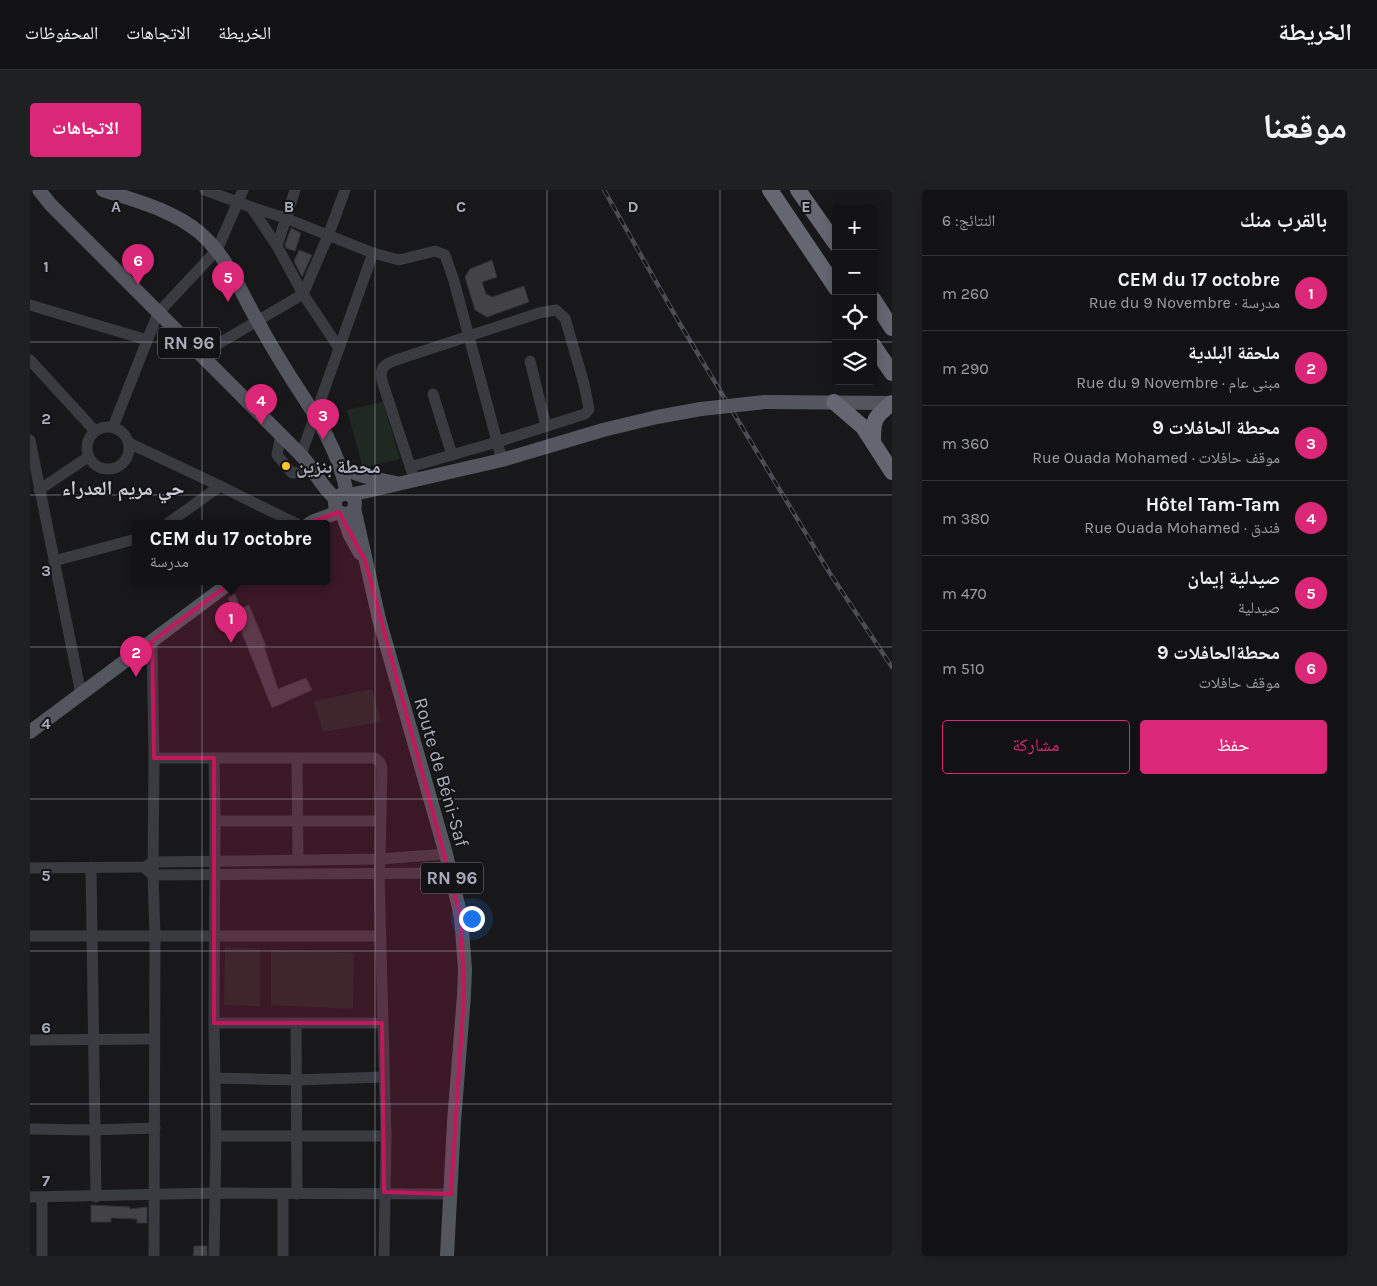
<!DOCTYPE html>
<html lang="ar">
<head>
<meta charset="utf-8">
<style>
	:root { --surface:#121214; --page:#1f2022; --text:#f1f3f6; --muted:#9c9ea0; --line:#313234; --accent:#db2777 }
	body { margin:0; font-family:Karla,"Noto Naskh Arabic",sans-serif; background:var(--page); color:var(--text); direction:rtl }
	.controls { position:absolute; right:15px; top:15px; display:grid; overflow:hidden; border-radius:5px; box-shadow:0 2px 12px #0003 }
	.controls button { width:45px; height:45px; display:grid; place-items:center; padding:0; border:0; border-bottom:1px solid var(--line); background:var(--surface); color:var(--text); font:25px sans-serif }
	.you { position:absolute; left:441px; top:728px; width:18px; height:18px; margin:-12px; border:4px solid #fff; border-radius:50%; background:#1a73e8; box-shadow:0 0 0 8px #1a73e833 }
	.badge { display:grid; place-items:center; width:32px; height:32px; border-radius:50%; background:var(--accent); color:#fff; font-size:16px; font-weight:700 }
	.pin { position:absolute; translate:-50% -41px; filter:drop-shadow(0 1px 2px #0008) }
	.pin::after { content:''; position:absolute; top:26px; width:18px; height:15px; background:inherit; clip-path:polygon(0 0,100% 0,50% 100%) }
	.popup { position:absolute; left:102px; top:330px; width:198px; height:65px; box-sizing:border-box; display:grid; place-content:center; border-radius:5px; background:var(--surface); filter:drop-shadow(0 1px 4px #0005); font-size:16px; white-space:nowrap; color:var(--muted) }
	.popup b { font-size:19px; color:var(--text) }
	.popup::after { content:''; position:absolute; left:50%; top:100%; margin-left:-10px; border:10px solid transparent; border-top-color:var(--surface) }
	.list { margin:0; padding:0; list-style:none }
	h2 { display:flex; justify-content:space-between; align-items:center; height:65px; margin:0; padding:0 20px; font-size:21px }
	h2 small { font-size:16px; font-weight:400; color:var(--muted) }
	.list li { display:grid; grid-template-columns:32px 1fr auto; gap:15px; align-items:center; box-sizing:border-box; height:75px; padding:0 20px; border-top:1px solid var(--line) }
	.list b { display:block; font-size:19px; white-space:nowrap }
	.list p { margin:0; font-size:16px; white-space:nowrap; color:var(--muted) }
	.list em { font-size:16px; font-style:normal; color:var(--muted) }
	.actions { display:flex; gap:10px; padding:15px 20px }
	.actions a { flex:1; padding:11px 0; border:1px solid var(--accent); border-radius:5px; text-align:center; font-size:18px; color:var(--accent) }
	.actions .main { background:var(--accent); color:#fff }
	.icon { flex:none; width:28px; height:28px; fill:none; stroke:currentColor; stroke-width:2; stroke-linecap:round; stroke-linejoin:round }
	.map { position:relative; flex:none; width:862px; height:1066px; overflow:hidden; direction:ltr; border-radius:5px }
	header { display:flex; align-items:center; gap:30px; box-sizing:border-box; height:70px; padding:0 25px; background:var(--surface); border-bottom:1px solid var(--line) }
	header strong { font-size:24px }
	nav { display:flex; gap:28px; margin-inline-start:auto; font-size:18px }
	.intro { display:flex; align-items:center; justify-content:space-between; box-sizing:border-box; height:120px; padding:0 30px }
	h1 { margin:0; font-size:35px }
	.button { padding:12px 22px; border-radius:5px; background:var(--accent); color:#fff; font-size:18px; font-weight:700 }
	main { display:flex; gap:30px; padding:0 30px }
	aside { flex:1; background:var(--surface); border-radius:5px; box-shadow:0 2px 12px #0003 }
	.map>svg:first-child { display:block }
	.green { fill:#1f2921 }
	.building { fill:#424247; stroke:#323236 }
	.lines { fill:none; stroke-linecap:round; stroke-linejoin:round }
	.minor { stroke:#3a3b41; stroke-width:11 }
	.major { stroke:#54565f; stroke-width:14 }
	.highway { stroke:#646771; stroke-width:16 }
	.rail-casing { stroke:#4b4d55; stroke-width:4.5 }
	.rail { stroke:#131315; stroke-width:2.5; stroke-dasharray:8; stroke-linecap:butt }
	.major-bridge { stroke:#54565f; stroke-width:14 }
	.marked { fill:#c2185b; fill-opacity:0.2; stroke:#c2185b; stroke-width:4; stroke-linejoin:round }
	.grid { fill:none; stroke:#a9adbb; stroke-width:1; stroke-opacity:0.55 }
	.poi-dot { fill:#fec62c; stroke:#131315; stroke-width:2 }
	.labels { text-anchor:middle; stroke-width:4; stroke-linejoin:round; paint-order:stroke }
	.shield { fill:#131315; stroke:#7c7f89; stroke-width:1 }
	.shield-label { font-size:18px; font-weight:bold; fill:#a9adbb }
	.poi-label { font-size:19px; font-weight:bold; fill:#a9adbb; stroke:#131315; text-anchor:start }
	.street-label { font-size:19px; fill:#a9adbb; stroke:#131315 }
	.neighbourhood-label { font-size:20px; font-weight:bold; fill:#cbcdd6; stroke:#131315 }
	.grid-label { font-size:16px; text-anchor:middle; font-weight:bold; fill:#a9adbb; stroke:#131315; stroke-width:4; stroke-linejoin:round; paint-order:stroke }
</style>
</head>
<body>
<header>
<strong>الخريطة</strong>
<nav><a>الخريطة</a><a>الاتجاهات</a><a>المحفوظات</a></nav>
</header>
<div class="intro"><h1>موقعنا</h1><a class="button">الاتجاهات</a></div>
<main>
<aside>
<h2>بالقرب منك<small>النتائج: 6</small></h2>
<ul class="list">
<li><span class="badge">1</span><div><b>CEM du 17 octobre</b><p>مدرسة · Rue du 9 Novembre</p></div><em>260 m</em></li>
<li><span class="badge">2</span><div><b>ملحقة البلدية</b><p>مبنى عام · Rue du 9 Novembre</p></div><em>290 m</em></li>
<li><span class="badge">3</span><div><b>محطة الحافلات 9</b><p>موقف حافلات · Rue Ouada Mohamed</p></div><em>360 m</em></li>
<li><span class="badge">4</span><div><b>Hôtel Tam-Tam</b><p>فندق · Rue Ouada Mohamed</p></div><em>380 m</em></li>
<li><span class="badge">5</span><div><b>صيدلية إيمان</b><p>صيدلية</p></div><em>470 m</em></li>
<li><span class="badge">6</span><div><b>محطةالحافلات 9</b><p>موقف حافلات</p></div><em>510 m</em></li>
</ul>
<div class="actions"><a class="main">حفظ</a><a>مشاركة</a></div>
</aside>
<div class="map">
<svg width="862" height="1066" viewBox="0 0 862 1066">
	<rect width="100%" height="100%" fill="#18181a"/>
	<!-- green -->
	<g class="green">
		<polygon points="353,212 370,269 333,278 317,220"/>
		<polygon points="342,499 351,532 293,542 284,511"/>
		<polygon points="195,757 230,759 230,816 194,815"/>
		<polygon points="241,760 324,763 323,819 241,815"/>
	</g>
	<!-- building -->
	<g class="building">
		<polygon points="261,38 271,43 265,61 256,58 255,55"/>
		<polygon points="269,60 282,65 272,87 264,71"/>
		<polygon points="462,70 467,87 452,92 456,104 462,107 494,96 499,112 457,127 445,120 435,87 440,79"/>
		<polygon points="205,404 211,419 219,415 236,456 234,456 248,499 276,488 282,500 242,518 198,408"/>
		<polygon points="61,1015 100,1017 100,1019 117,1017 117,1033 107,1033 107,1029 81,1028 81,1032 61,1032"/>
		<polygon points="164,1056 177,1056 177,1066 163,1066"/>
	</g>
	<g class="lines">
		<!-- minor -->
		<g class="minor">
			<polyline points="175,0 221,17 247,56 273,104 309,158"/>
			<polyline points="221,17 255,28 343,63 271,265"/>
			<polyline points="247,56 265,0"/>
			<polyline points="343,63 369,70 405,61 415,65 424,91 472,270"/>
			<polyline points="0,115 117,150"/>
			<polyline points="171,164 273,104 298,46 315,0"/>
			<polyline points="0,170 65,241"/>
			<polyline points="500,171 516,236"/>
			<polyline points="403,204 422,265"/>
			<circle cx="78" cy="258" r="21"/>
			<polyline points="83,237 128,123 187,60 213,0"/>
			<polyline points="251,244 247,265 262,283 284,282"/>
			<polyline points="0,250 51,504"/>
			<polyline points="99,253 190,296 267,334"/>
			<path d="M380,277L467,252L555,224L559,219L554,194L535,128L526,120L509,123L369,169C354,174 348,177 353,194L385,291"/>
			<polyline points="9,300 58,267"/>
			<polyline points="137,334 190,296"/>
			<polyline points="24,371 106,349"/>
			<polyline points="122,451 124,568 123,685 125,747 124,1066"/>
			<polyline points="124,568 345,568 350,572 352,578 350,669 349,684 356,946 354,1066"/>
			<polyline points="184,568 185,631 184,833 186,946 184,1066"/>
			<polyline points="267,568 268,670"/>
			<polyline points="185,631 350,631"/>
			<polyline points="61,677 66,1007"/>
			<polyline points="0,678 115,677 123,672 350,669 416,664"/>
			<polyline points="117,680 123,685 421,683"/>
			<polyline points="0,746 350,746"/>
			<polyline points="184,833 352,833"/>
			<polyline points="266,833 267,1004"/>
			<polyline points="0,850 123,849"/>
			<polyline points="185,888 266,890 354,887"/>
			<polyline points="0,939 64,940 125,938"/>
			<polyline points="186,946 356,946"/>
			<polyline points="0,1007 185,1003 421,1004"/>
			<polyline points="12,1066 12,1007"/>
			<polyline points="253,1066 253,1004"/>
		</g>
		<!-- major -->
		<g class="major">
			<path d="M9,0L20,14L271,265C284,279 291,297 306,309"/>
			<path d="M73,0C106,11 143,20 170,43C198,67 210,101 228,132C239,152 251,172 263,191C286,226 310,262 317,304"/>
			<polyline points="735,212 862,213"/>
			<polyline points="311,278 333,286 366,293"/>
			<circle cx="315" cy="314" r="10"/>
			<polyline points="320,305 472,270 573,240 627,227 671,219"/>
			<polyline points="324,318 349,429 416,664 431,727 435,779 434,805 424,932 417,1066"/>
			<polyline points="312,323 320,345 330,363"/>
			<polyline points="279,334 284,331 309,322"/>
			<polyline points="0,542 201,392"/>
		</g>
		<!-- highway -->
		<g class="highway">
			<polyline points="740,0 806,98"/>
			<polyline points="768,0 806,54"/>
			<polyline points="843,109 862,138"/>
			<polyline points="843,155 862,183"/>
			<polyline points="804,212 833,237 862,282"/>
			<path d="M843,251C843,230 844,227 862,213"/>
		</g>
		<defs>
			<polyline id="rail" points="574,0 650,134 801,385 862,477"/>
		</defs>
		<!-- rail casing -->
		<use href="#rail" class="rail-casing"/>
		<!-- rail -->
		<use href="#rail" class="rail"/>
		<!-- major-bridge -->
		<polyline class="major-bridge" points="671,219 735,212"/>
	</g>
	<!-- marked area -->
	<path class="marked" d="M309,322L335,370L431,727L434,805L421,1004L354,1002L352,833H184V568H124L122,451L284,331Z"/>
	<!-- grid -->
	<path class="grid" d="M172,0V1066M345,0V1066M517,0V1066M690,0V1066M0,152H806M843,152H862M0,305H862M0,457H862M0,609H862M0,761H862M0,914H862"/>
	<!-- markers -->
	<circle class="poi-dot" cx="256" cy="276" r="5"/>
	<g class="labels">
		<!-- shield labels -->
		<g class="shield">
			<rect x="128" y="137.5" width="62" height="31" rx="4"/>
			<rect x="391" y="672.5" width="62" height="31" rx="4"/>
		</g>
		<g class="shield-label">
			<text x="159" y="159">RN 96</text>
			<text x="422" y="694">RN 96</text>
		</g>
		<!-- poi labels -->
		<g class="poi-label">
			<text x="266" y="283">محطة بنزين</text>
		</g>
		<!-- street labels -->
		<g class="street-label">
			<text transform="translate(412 582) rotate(74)" y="7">Route de Béni-Saf</text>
		</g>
		<!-- neighbourhood labels -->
		<g class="neighbourhood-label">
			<text x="93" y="305">حي مريم العدراء</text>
		</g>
	</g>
	<g class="grid-label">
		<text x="86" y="22">A</text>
		<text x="259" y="22">B</text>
		<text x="431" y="22">C</text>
		<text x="603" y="22">D</text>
		<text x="776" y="22">E</text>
		<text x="16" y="82">1</text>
		<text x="16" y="234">2</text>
		<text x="16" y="386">3</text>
		<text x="16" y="539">4</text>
		<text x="16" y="691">5</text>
		<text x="16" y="843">6</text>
		<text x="16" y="996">7</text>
	</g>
</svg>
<div class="controls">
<button>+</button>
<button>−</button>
<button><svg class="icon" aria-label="locate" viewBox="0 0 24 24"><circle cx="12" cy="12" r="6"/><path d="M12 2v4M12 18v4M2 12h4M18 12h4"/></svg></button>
<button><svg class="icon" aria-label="layers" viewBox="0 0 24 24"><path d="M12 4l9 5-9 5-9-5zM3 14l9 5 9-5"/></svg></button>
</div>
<div class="you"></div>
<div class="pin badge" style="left:201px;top:453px">1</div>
<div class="popup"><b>CEM du 17 octobre</b>مدرسة</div>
<div class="pin badge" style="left:106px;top:487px">2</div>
<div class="pin badge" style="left:293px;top:250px">3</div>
<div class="pin badge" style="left:231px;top:235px">4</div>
<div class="pin badge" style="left:198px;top:112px">5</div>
<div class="pin badge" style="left:108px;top:95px">6</div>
</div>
</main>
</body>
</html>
